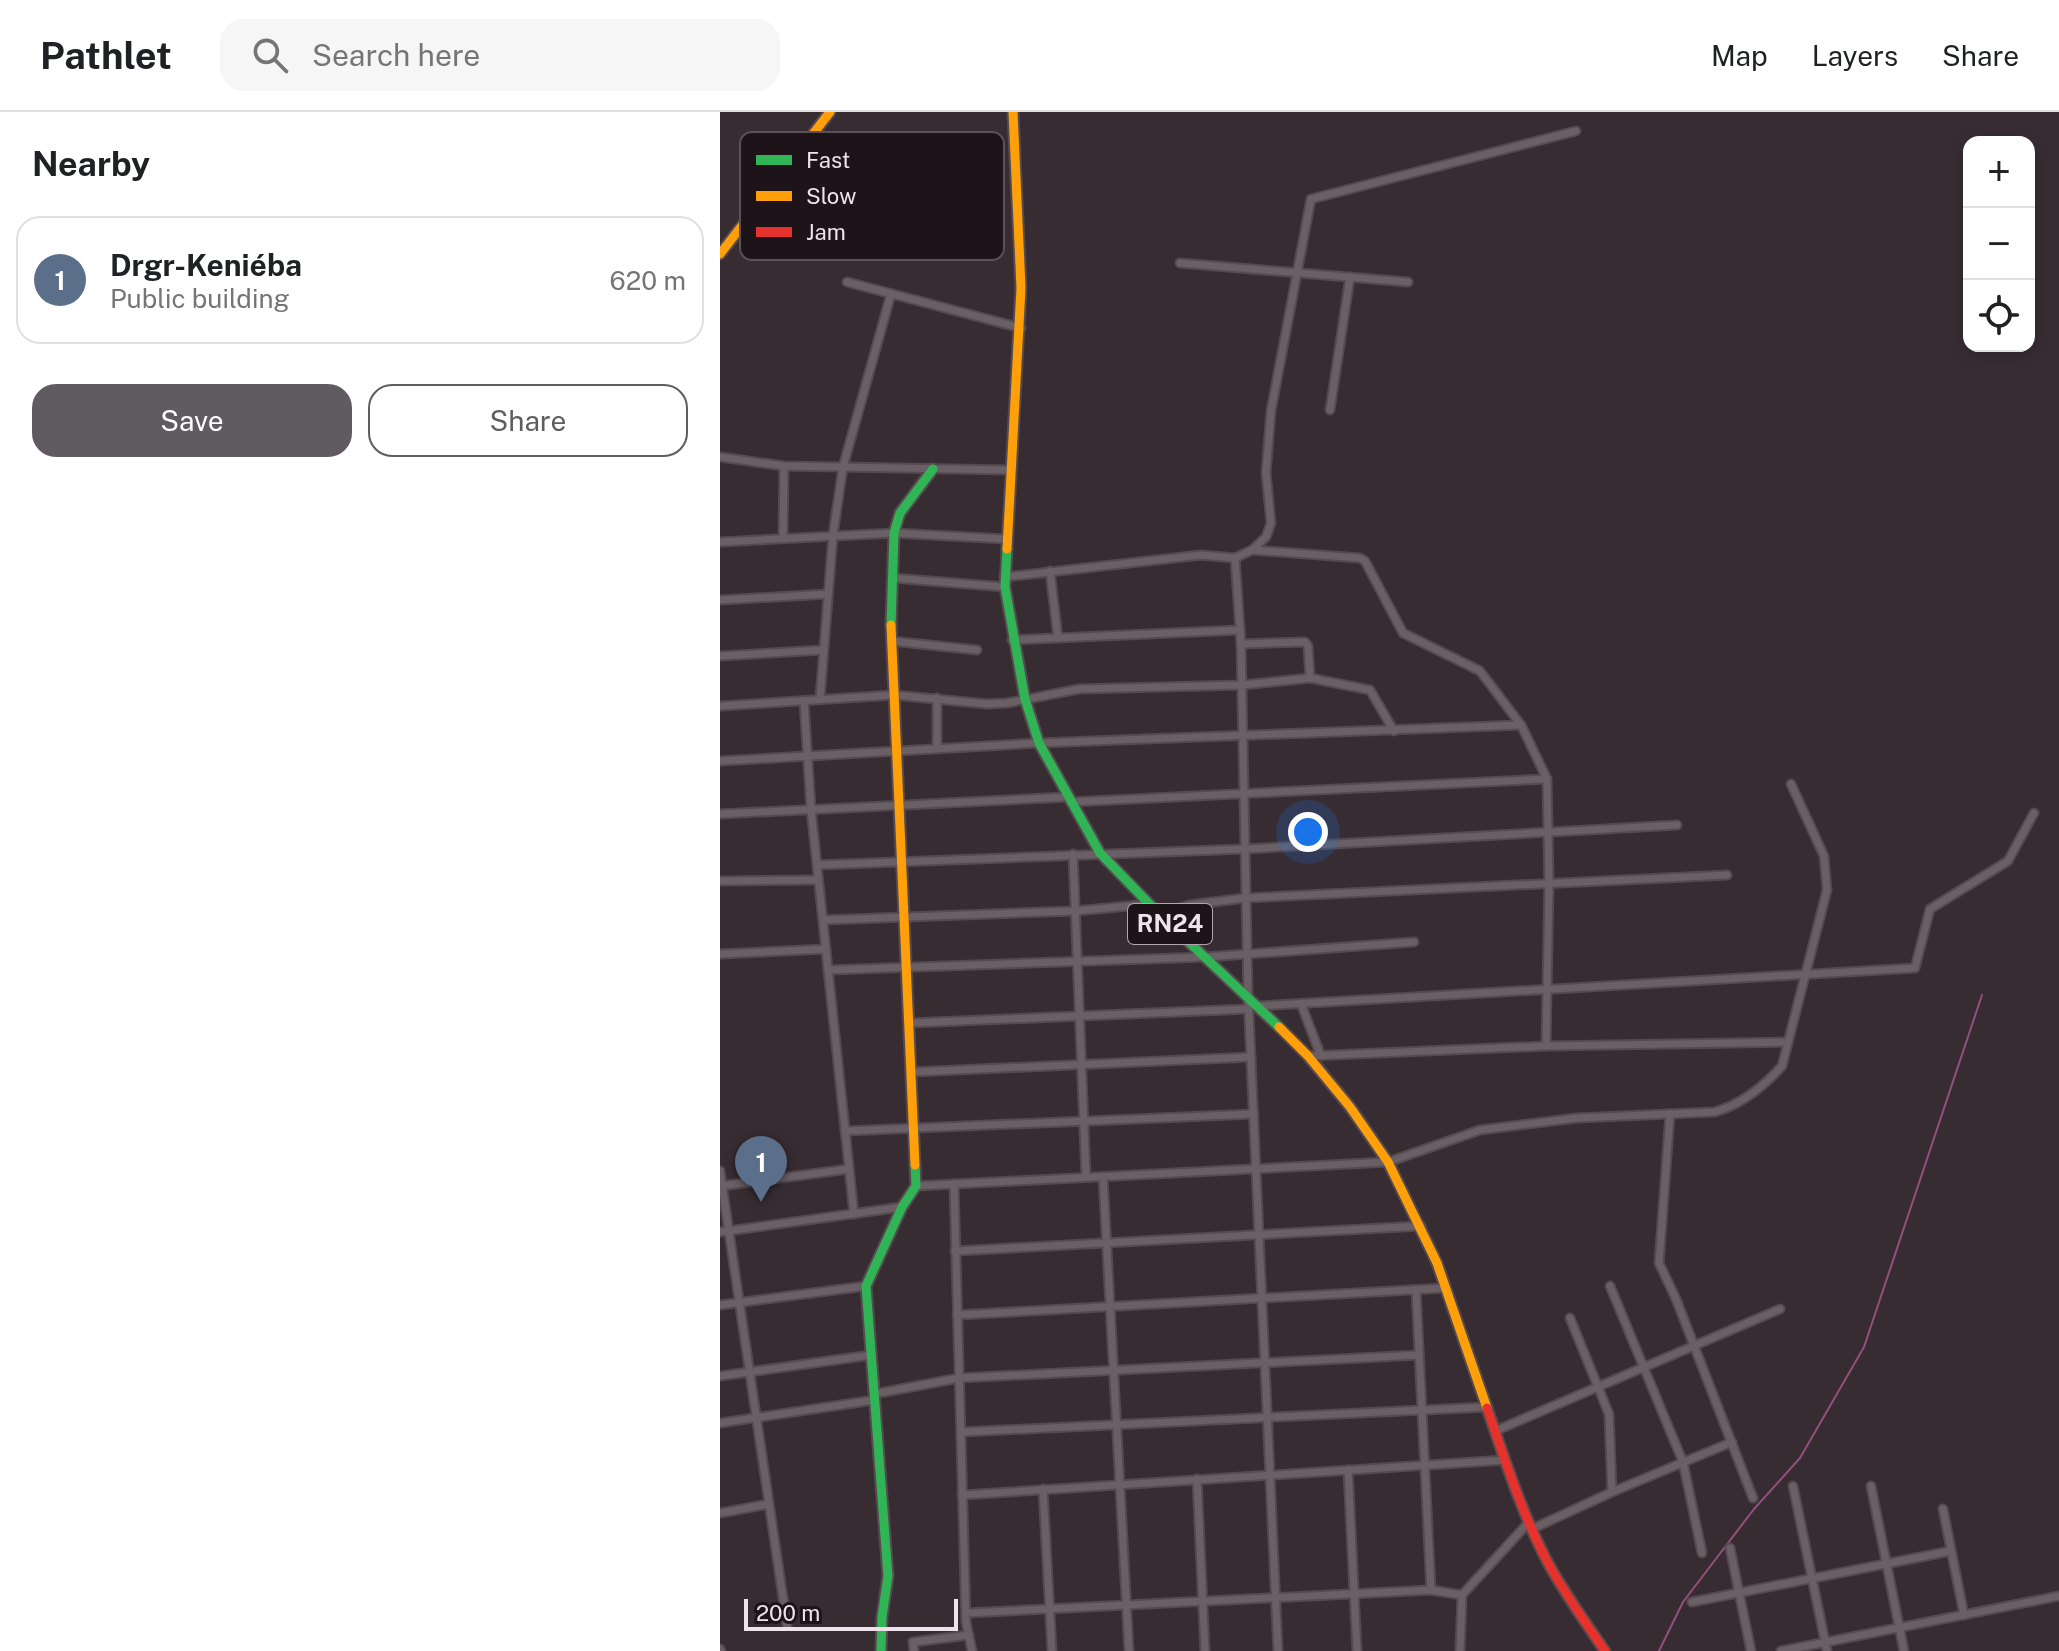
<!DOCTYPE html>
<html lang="en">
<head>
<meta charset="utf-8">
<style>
	:root { --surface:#fff; --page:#f6f6f6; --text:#202124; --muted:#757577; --line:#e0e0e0; --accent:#605b60 }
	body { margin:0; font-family:"Public Sans",sans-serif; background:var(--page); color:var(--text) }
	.controls { position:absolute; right:24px; top:24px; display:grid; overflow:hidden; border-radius:16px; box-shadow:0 4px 12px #0003 }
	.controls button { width:72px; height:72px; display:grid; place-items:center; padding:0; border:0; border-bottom:2px solid var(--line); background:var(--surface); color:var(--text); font:40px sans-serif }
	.scale { position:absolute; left:24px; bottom:20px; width:214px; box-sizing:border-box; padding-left:8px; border:4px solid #f0e2ea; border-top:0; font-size:22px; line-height:28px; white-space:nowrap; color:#f0e2ea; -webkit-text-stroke:6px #1d1319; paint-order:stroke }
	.you { position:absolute; left:588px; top:720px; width:28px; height:28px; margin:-20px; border:6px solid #fff; border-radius:50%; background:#1a73e8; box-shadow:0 0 0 12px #1a73e833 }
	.badge { display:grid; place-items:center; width:52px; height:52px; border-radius:50%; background:var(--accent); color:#fff; font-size:26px; font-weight:700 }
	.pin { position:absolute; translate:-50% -66px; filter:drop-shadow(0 2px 4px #0008) }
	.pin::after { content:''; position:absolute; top:42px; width:28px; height:24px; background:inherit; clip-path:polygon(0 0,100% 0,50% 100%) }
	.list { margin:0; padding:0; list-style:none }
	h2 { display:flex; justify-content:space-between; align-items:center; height:104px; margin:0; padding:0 32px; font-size:34px }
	h2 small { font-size:26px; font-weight:400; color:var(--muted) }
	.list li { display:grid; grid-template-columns:52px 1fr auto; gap:24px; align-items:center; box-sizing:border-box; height:128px; margin:0 16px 16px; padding:0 16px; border:2px solid var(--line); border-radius:24px }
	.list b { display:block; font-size:30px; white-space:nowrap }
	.list p { margin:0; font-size:26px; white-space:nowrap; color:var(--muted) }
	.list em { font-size:26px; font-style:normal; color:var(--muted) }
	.actions { display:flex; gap:16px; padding:24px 32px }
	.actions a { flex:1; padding:18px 0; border:2px solid var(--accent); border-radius:24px; text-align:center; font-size:28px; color:var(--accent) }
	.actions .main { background:var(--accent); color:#fff }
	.icon { flex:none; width:44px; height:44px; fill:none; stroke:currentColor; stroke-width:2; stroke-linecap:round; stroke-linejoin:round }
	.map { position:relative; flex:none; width:1339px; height:1539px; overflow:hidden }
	header { display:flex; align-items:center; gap:48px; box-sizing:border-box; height:112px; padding:0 40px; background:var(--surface); border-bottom:2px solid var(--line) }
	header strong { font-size:38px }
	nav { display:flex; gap:44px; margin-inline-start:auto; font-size:28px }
	.search { width:560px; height:72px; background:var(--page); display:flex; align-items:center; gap:20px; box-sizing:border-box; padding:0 28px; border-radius:24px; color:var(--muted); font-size:30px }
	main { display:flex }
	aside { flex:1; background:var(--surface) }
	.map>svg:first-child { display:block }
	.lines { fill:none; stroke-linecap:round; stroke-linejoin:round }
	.stream { stroke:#91517b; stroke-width:2 }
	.street-casing { stroke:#544a4f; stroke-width:11 }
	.fast-casing { stroke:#544a4f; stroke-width:13 }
	.slow-casing { stroke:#544a4f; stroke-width:13 }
	.jam-casing { stroke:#544a4f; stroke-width:13 }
	.street { stroke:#695f65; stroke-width:7 }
	.fast { stroke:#30b455; stroke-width:9 }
	.slow { stroke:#ff9f0a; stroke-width:9 }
	.jam { stroke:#e5322d; stroke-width:9 }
	.labels { text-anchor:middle; stroke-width:6; stroke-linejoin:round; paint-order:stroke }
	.shield { fill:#1d1319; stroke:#b1a4ab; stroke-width:2 }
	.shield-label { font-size:24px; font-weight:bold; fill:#f0e2ea }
	.key { fill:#1d1319; stroke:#5c5158; stroke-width:2 }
	.key-label { font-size:22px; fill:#f0e2ea }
</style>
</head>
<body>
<header>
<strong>Pathlet</strong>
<div class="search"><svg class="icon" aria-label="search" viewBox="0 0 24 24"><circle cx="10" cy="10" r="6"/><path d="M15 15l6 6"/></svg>Search here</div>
<nav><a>Map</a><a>Layers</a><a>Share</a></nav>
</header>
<main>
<aside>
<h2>Nearby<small></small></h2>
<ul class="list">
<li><span class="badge" style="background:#5c6f8a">1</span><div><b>Drgr-Keniéba</b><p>Public building</p></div><em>620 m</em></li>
</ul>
<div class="actions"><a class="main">Save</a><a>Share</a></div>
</aside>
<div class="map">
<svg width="1339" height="1539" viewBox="0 0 1339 1539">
	<rect width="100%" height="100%" fill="#372c32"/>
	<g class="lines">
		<!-- stream -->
		<polyline class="stream" points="939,1539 963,1490 1034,1397 1080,1346 1144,1235 1262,883"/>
		<defs>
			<g id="street">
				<polyline points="460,151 688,170"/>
				<polyline points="127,170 301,216"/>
				<polyline points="610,298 630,165"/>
				<polyline points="0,345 64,354 291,358"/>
				<polyline points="63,426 64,354"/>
				<polyline points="0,430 174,421 286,427"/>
				<polyline points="532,438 640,446 645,449 683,521 760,559 801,613 827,667 829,771 826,934"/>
				<polyline points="515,446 521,532 528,883 558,1539"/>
				<polyline points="330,459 338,526"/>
				<polyline points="284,465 481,443 515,446 532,438 546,425 551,411 546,361 551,299 591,87 856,19"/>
				<polyline points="173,466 285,475"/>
				<polyline points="0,488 108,482"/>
				<polyline points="292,528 520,518"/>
				<polyline points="171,529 257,538"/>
				<polyline points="521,532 585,530 588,534 590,566"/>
				<polyline points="0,544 103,538"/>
				<polyline points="100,586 113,423 123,355 171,182"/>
				<polyline points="84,589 91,697 134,1102"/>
				<polyline points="0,594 174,583 267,592 287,591 359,577 522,573 590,566 650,578 674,619"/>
				<polyline points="217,636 217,586"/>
				<polyline points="0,649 319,631 801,613"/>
				<polyline points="350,690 827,667"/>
				<polyline points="0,702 347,685"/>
				<polyline points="353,742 366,1065"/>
				<polyline points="97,753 525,737 957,713"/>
				<polyline points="0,769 98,768"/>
				<polyline points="440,803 469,793 525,786 1007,763"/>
				<polyline points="103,808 355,799 430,792"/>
				<polyline points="0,842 106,837"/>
				<polyline points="108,858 486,845 694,830"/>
				<polyline points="581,892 601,944"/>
				<polyline points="539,894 1195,856 1210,797 1288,749 1314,701"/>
				<polyline points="190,911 529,897"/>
				<polyline points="588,944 826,934 1068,930"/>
				<polyline points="192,960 531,945"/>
				<polyline points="950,1002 939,1151 956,1187 1033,1386"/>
				<polyline points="125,1019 534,1002"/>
				<polyline points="0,1059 67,1513"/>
				<polyline points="383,1065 409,1539"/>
				<polyline points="234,1072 246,1510 252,1539"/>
				<polyline points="1,1074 129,1057"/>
				<path d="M196,1074L668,1050L760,1018L857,1006L994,1000C1021,993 1044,974 1062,954L1107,778L1104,744L1071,672"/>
				<polyline points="0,1120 182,1095"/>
				<polyline points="235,1139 701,1114"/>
				<polyline points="890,1174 963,1350 982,1441"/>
				<polyline points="696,1178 711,1478"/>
				<polyline points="0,1193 146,1174"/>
				<polyline points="237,1203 726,1176"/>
				<polyline points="850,1206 889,1302 892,1380"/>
				<polyline points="0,1264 151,1243"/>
				<polyline points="154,1282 239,1266 699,1243"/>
				<polyline points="0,1311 154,1288"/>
				<polyline points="775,1319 1060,1197"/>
				<polyline points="241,1320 767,1295"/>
				<polyline points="628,1358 637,1539"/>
				<polyline points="477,1367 485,1539"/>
				<polyline points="1073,1374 1107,1539"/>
				<polyline points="1151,1374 1184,1539"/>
				<polyline points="323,1377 332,1539"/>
				<polyline points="242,1383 785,1348"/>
				<polyline points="1223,1397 1244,1503"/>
				<polyline points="0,1401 49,1392"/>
				<polyline points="812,1417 892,1380 1012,1330"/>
				<polyline points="1010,1436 1031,1539"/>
				<polyline points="972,1490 1231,1439"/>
				<polyline points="246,1501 711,1478 742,1483"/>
				<polyline points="0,1537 1,1539"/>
				<polyline points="194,1539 193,1530 249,1523"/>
				<polyline points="740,1539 742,1483 809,1410"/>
				<polyline points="1061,1539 1339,1484"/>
			</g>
			<g id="fast">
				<polyline points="287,437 285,475 305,587 319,631 380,741 440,803 559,915"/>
				<polyline points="171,513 174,421 180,401 213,357"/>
				<polyline points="161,1539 162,1505 168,1464 146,1174 182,1095 196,1074 195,1053"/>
			</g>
			<g id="slow">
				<polyline points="0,142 110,0"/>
				<polyline points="287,437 301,176 293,0"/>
				<polyline points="171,513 195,1053"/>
				<polyline points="559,915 588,944 630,995 668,1050 717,1151 767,1296"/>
			</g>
			<path id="jam" d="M767,1296C785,1348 802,1402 828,1451C845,1482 865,1510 885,1539"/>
		</defs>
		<!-- street casing -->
		<use href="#street" class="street-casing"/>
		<!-- fast casing -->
		<use href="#fast" class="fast-casing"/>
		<!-- slow casing -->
		<use href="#slow" class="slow-casing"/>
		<!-- jam casing -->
		<use href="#jam" class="jam-casing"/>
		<!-- street -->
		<use href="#street" class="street"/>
		<!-- fast -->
		<use href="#fast" class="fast"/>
		<!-- slow -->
		<use href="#slow" class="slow"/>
		<!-- jam -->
		<use href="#jam" class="jam"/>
	</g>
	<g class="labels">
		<!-- shield labels -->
		<rect class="shield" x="408" y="792" width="84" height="40" rx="6"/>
		<g class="shield-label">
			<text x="450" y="820">RN24</text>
		</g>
	</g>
	<!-- legend -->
	<rect x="20" y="20" width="264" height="128" rx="12" class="key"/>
	<rect x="36" y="43" width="36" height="10" fill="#30b455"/>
	<rect x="36" y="79" width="36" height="10" fill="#ff9f0a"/>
	<rect x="36" y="115" width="36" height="10" fill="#e5322d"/>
	<g class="key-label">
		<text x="86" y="56">Fast</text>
		<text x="86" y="92">Slow</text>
		<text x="86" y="128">Jam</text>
	</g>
</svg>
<div class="controls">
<button>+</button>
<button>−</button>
<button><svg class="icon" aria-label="locate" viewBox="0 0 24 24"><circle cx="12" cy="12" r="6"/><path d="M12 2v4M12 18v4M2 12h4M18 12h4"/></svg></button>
</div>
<div class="scale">200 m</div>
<div class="you"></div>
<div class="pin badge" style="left:41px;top:1090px;background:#5c6f8a">1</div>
</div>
</main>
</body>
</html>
